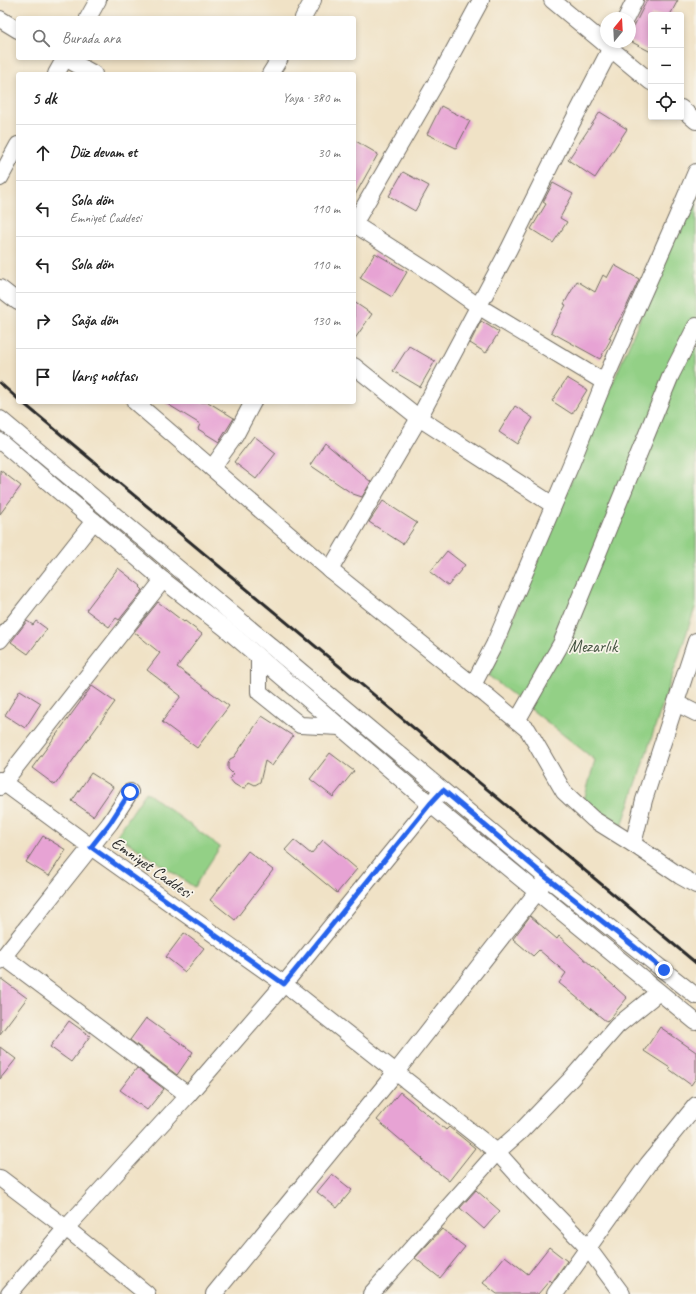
<!DOCTYPE html>
<html lang="tr">
<head>
<meta charset="utf-8">
<style>
	:root { --surface:#fff; --page:#f2f2f2; --text:#222; --muted:#767676; --line:#e0e0e0 }
	body { margin:0; font-family:Caveat,sans-serif; background:var(--page); color:var(--text) }
	.controls { position:absolute; right:12px; top:12px; display:grid; overflow:hidden; border-radius:4px; box-shadow:0 2px 6px #0003 }
	.controls button { width:36px; height:36px; display:grid; place-items:center; padding:0; border:0; border-bottom:1px solid var(--line); background:var(--surface); color:var(--text); font:20px sans-serif }
	.compass { position:absolute; left:600px; top:12px; width:36px; height:36px; border-radius:50%; background:var(--surface); box-shadow:0 2px 6px #0003; rotate:18deg }
	.stop { position:absolute; width:12px; height:12px; margin:-9px; border:3px solid #2563eb; border-radius:50%; background:#fff }
	.stop.end { background:#2563eb; border-color:#fff; box-shadow:0 1px 4px #0008 }
	.list { margin:0; padding:0; list-style:none }
	h2 { display:flex; justify-content:space-between; align-items:center; height:52px; margin:0; padding:0 16px; font-size:17px }
	h2 small { font-size:13px; font-weight:400; color:var(--muted) }
	.list li { display:grid; grid-template-columns:26px 1fr auto; gap:12px; align-items:center; box-sizing:border-box; height:56px; padding:0 16px; border-top:1px solid var(--line) }
	.list b { display:block; font-size:15px; white-space:nowrap }
	.list p { margin:0; font-size:13px; white-space:nowrap; color:var(--muted) }
	.list em { font-size:13px; font-style:normal; color:var(--muted) }
	.icon { flex:none; width:22px; height:22px; fill:none; stroke:currentColor; stroke-width:2; stroke-linecap:round; stroke-linejoin:round }
	.map { position:relative; flex:none; width:696px; height:1294px; overflow:hidden }
	.search { position:absolute; background:var(--surface); box-shadow:0 2px 6px #0003; left:16px; top:16px; width:340px; height:44px; display:flex; align-items:center; gap:10px; box-sizing:border-box; padding:0 14px; border-radius:4px; color:var(--muted); font-size:15px }
	.panel { position:absolute; background:var(--surface); box-shadow:0 2px 6px #0003; left:16px; top:72px; width:340px; height:332px; border-radius:4px }
	.map>svg:first-child { display:block }
	.green { fill:#93d086; stroke:#5f7e58 }
	.building { fill:#e7a3d4 }
	.lines { fill:none; stroke-linecap:round; stroke-linejoin:round }
	.minor-casing { stroke:#706b61; stroke-width:18 }
	.minor { stroke:#fff; stroke-width:16 }
	.rail { stroke:#2b2b2b; stroke-width:3 }
	.route { stroke:#2563eb; stroke-width:5 }
	.labels { text-anchor:middle; stroke-width:3.5; stroke-linejoin:round; paint-order:stroke }
	.park-label { font-size:17px; fill:#455442; stroke:#f7f3e8 }
	.street-label { font-size:17px; fill:#2b2b2b; stroke:#f7f3e8 }
</style>
</head>
<body>
<div class="map">
<svg width="696" height="1294" viewBox="0 0 696 1294">
	<rect width="100%" height="100%" fill="#f7f3e8"/>
	<filter id="ink" filterUnits="userSpaceOnUse"><feTurbulence type="fractalNoise" baseFrequency=".025" numOctaves="2"/><feDisplacementMap in="SourceGraphic" scale="8" xChannelSelector="R" yChannelSelector="G"/><feConvolveMatrix kernelMatrix="1 2 1 2 8 2 1 2 1" color-interpolation-filters="sRGB"/></filter>
	<filter id="wash" filterUnits="userSpaceOnUse"><feTurbulence type="fractalNoise" baseFrequency=".012" numOctaves="4" result="noise"/><feDisplacementMap in="SourceGraphic" scale="16" xChannelSelector="R" yChannelSelector="G"/><feGaussianBlur stdDeviation="0.9" result="paint"/><feColorMatrix in="noise" values="0 0 0 0 0 0 0 0 0 0 0 0 0 0 0 0 0 1.4 0 .05"/><feComposite in="paint" operator="in"/></filter>
	<g filter="url(#wash)">
		<rect width="100%" height="100%" fill="#f0e2c6"/>
		<!-- green -->
		<g class="green">
			<polygon points="696,186 696,605 622,826 584,800 595,760 489,676"/>
			<polygon points="146,792 220,847 194,887 117,835"/>
		</g>
		<g id="blocks">
			<!-- building -->
			<g class="building">
				<polygon points="647,0 678,0 670,15 651,15 651,52 630,41 630,34"/>
				<polygon points="441,106 470,121 456,148 427,134"/>
				<polygon points="600,112 627,129 595,178 568,160"/>
				<polygon points="354,140 378,154 354,197"/>
				<polygon points="403,172 429,186 415,211 389,196"/>
				<polygon points="553,183 573,194 560,218 567,222 553,243 531,229 546,204 543,202"/>
				<polygon points="375,253 407,272 392,297 360,278"/>
				<polygon points="614,265 639,279 625,310 609,338 611,339 600,359 551,332 566,305 564,304 577,281 595,292 603,275 607,278"/>
				<polygon points="354,302 372,314 354,340"/>
				<polygon points="481,321 499,332 486,353 470,343"/>
				<polygon points="409,346 435,361 420,387 393,371"/>
				<polygon points="567,378 587,390 572,414 552,401"/>
				<polygon points="164,402 208,402 234,418 219,442 198,429 200,424"/>
				<polygon points="515,406 533,418 517,444 499,432"/>
				<polygon points="254,436 276,453 256,479 234,462"/>
				<polygon points="325,443 371,482 362,497 353,494 310,465"/>
				<polygon points="0,470 21,486 0,514"/>
				<polygon points="383,501 417,523 403,544 369,522"/>
				<polygon points="447,551 465,565 448,586 430,572"/>
				<polygon points="118,568 141,586 140,587 143,590 119,620 116,618 109,627 86,610"/>
				<polygon points="158,602 184,622 185,621 202,634 177,667 229,706 197,748 162,722 181,696 147,670 160,653 134,632"/>
				<polygon points="27,621 33,625 36,621 47,629 28,654 11,642"/>
				<polygon points="92,686 115,702 55,785 32,768"/>
				<polygon points="20,690 41,703 25,728 5,715"/>
				<polygon points="262,716 293,736 272,766 265,761 260,782 255,785 249,782 245,788 239,787 234,784 230,779 233,774 228,769 228,764 230,759 234,757"/>
				<polygon points="330,753 354,771 333,797 310,779"/>
				<polygon points="91,773 113,787 93,816 72,801"/>
				<polygon points="43,836 66,850 49,876 26,862"/>
				<polygon points="294,840 311,854 323,840 357,869 337,893 285,850"/>
				<polygon points="248,851 273,870 235,920 210,900"/>
				<polygon points="530,916 557,939 559,936 627,998 607,1022 559,983 566,973 539,950 533,956 513,939"/>
				<polygon points="184,933 204,948 185,972 166,957"/>
				<polygon points="0,978 27,998 0,1034"/>
				<polygon points="146,1018 193,1052 177,1075 130,1040"/>
				<polygon points="69,1021 90,1036 71,1062 50,1047"/>
				<polygon points="660,1027 696,1052 696,1078 691,1085 669,1069 670,1068 644,1051"/>
				<polygon points="0,1047 16,1059 0,1079"/>
				<polygon points="137,1068 164,1089 147,1110 120,1090"/>
				<polygon points="400,1092 446,1130 449,1127 475,1148 449,1181 422,1160 423,1159 377,1120"/>
				<polygon points="332,1174 352,1190 337,1208 317,1192"/>
				<polygon points="476,1190 500,1211 484,1229 460,1208"/>
				<polygon points="442,1229 465,1247 440,1278 415,1258"/>
				<polygon points="549,1247 567,1261 552,1282 550,1280 538,1294 497,1294 483,1283 505,1256 528,1274"/>
			</g>
		</g>
	</g>
	<g filter="url(#ink)">
		<use href="#blocks" fill-opacity="0" stroke="#706b61" stroke-width="1"/>
		<g class="lines">
			<defs>
				<g id="minor">
					<polyline points="552,0 651,82"/>
					<polyline points="88,18 98,0"/>
					<polyline points="303,18 313,0"/>
					<polyline points="626,18 635,0"/>
					<polyline points="0,19 18,30"/>
					<polyline points="65,58 94,74"/>
					<polyline points="56,74 65,58"/>
					<polyline points="270,74 280,58"/>
					<polyline points="681,108 696,121"/>
					<polyline points="0,178 18,145"/>
					<polyline points="354,224 434,275 478,306 604,382"/>
					<polyline points="354,224 441,74 481,0"/>
					<polyline points="0,288 18,302"/>
					<polyline points="354,366 419,418 553,505"/>
					<polyline points="135,402 330,570 473,685 486,695 528,730 564,792 593,819 633,844 680,876 696,885"/>
					<polyline points="0,419 546,877 696,996"/>
					<polyline points="0,441 163,580 225,628 430,804 696,1022"/>
					<polyline points="212,468 235,436 253,402"/>
					<polyline points="330,570 419,418 509,249 561,144 614,42"/>
					<polyline points="0,640 94,521"/>
					<polyline points="259,658 259,692 300,725 340,727"/>
					<polyline points="473,685 494,645 572,462 604,382 676,219 696,172"/>
					<polyline points="676,703 696,713"/>
					<polyline points="517,721 561,644 671,375 696,326"/>
					<polyline points="0,780 91,847 284,984 497,1152 524,1182 588,1248 622,1294"/>
					<polyline points="0,787 163,580"/>
					<polyline points="633,844 644,800 696,641"/>
					<polyline points="4,957 188,1095"/>
					<polyline points="0,961 110,823 130,792"/>
					<polyline points="0,1178 66,1228 147,1294"/>
					<polyline points="9,1294 66,1228 188,1095 284,984 437,796"/>
					<polyline points="214,1294 396,1072 537,892 543,883"/>
					<polyline points="371,1294 497,1152 521,1131 571,1079 617,1026 659,992"/>
					<polyline points="555,1294 648,1164 696,1105"/>
				</g>
			</defs>
			<!-- minor casing -->
			<use href="#minor" class="minor-casing"/>
			<!-- minor -->
			<use href="#minor" class="minor"/>
			<!-- rail -->
			<g class="rail">
				<polyline points="0,383 18,399"/>
				<polyline points="22,402 696,963"/>
			</g>
		</g>
	</g>
	<g class="lines" filter="url(#ink)">
		<!-- route -->
		<polyline class="route" points="130,792 110,823 91,847 284,984 430,804 443,790 546,877 664,970"/>
	</g>
	<g class="labels">
		<!-- park labels -->
		<g class="park-label">
			<text x="593" y="652">Mezarlık</text>
		</g>
		<!-- street labels -->
		<g class="street-label">
			<text transform="translate(152 867) rotate(35)" y="6">Emniyet Caddesi</text>
		</g>
	</g>
</svg>
<div class="controls">
<button>+</button>
<button>−</button>
<button><svg class="icon" aria-label="locate" viewBox="0 0 24 24"><circle cx="12" cy="12" r="6"/><path d="M12 2v4M12 18v4M2 12h4M18 12h4"/></svg></button>
</div>
<svg class="compass" viewBox="-18 -18 36 36"><path d="M0-13l5 13h-10z" fill="#e53935"/><path d="M0 13l5-13h-10z" fill="#767676"/></svg>
<div class="stop" style="left:130px;top:792px"></div>
<div class="stop end" style="left:664px;top:970px"></div>
<div class="search"><svg class="icon" aria-label="search" viewBox="0 0 24 24"><circle cx="10" cy="10" r="6"/><path d="M15 15l6 6"/></svg>Burada ara</div>
<section class="panel">
<h2>5 dk<small>Yaya · 380 m</small></h2>
<ul class="list">
<li><svg class="icon" aria-label="ahead" viewBox="0 0 24 24"><path d="M12 20V5M6 11l6-6 6 6"/></svg><div><b>Düz devam et</b></div><em>30 m</em></li>
<li><svg class="icon" aria-label="left" viewBox="0 0 24 24"><path d="M17 20v-9H6M10 6l-5 5 5 5"/></svg><div><b>Sola dön</b><p>Emniyet Caddesi</p></div><em>110 m</em></li>
<li><svg class="icon" aria-label="left" viewBox="0 0 24 24"><path d="M17 20v-9H6M10 6l-5 5 5 5"/></svg><div><b>Sola dön</b></div><em>110 m</em></li>
<li><svg class="icon" aria-label="right" viewBox="0 0 24 24"><path d="M7 20v-9h11M14 6l5 5-5 5"/></svg><div><b>Sağa dön</b></div><em>130 m</em></li>
<li><svg class="icon" aria-label="arrive" viewBox="0 0 24 24"><path d="M6 21V4h12l-3 4 3 4H6"/></svg><div><b>Varış noktası</b></div></li>
</ul>
</section>
</div>
</body>
</html>
